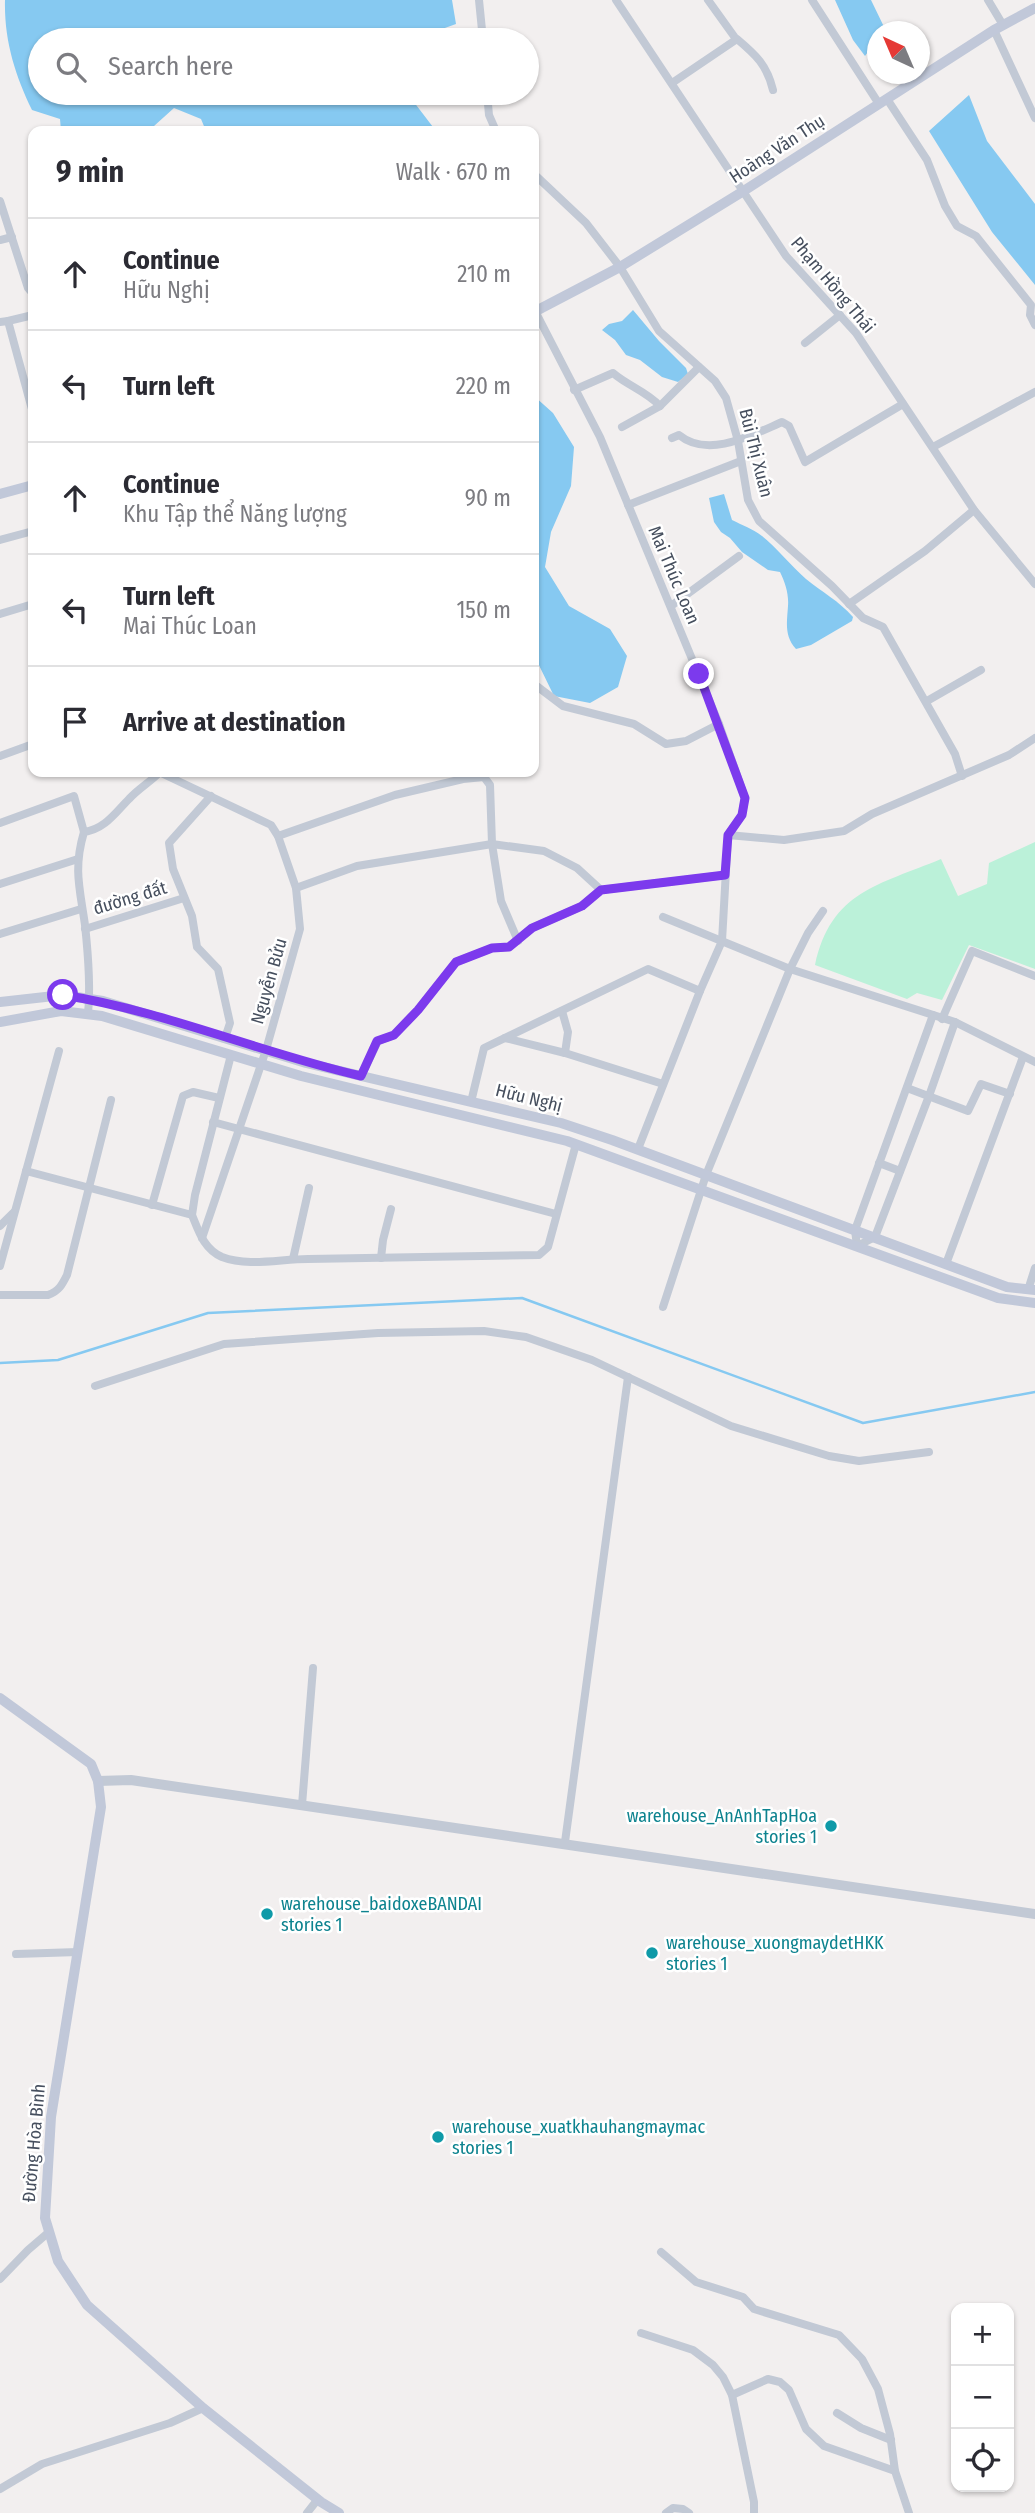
<!DOCTYPE html>
<html lang="en">
<head>
<meta charset="utf-8">
<style>
	:root { --surface:#fff; --page:#f7f7f7; --text:#2b2b33; --muted:#7c7c81; --line:#e1e1e2 }
	body { margin:0; font-family:"Fira Sans Condensed",sans-serif; background:var(--page); color:var(--text) }
	.controls { position:absolute; right:21px; bottom:21px; display:grid; overflow:hidden; border-radius:14px; box-shadow:0 2px 5px #0004 }
	.controls button { width:63px; height:63px; display:grid; place-items:center; padding:0; border:0; border-bottom:2px solid var(--line); background:var(--surface); color:var(--text); font:35px sans-serif }
	.compass { position:absolute; left:867px; top:21px; width:63px; height:63px; border-radius:50%; background:var(--surface); box-shadow:0 2px 5px #0004; rotate:316deg }
	.stop { position:absolute; width:21px; height:21px; margin:-16px; border:5px solid #7c3aed; border-radius:50%; background:#fff }
	.stop.end { background:#7c3aed; border-color:#fff; box-shadow:0 2px 7px #0008 }
	.list { margin:0; padding:0; list-style:none }
	h2 { display:flex; justify-content:space-between; align-items:center; height:91px; margin:0; padding:0 28px; font-size:30px }
	h2 small { font-size:23px; font-weight:400; color:var(--muted) }
	.list li { display:grid; grid-template-columns:46px 1fr auto; gap:21px; align-items:center; box-sizing:border-box; height:112px; padding:0 28px; border-top:2px solid var(--line) }
	.list b { display:block; font-size:26px; white-space:nowrap }
	.list p { margin:0; font-size:23px; white-space:nowrap; color:var(--muted) }
	.list em { font-size:23px; font-style:normal; color:var(--muted) }
	.icon { flex:none; width:38px; height:38px; fill:none; stroke:currentColor; stroke-width:2; stroke-linecap:round; stroke-linejoin:round }
	.map { position:relative; flex:none; width:1035px; height:2513px; overflow:hidden }
	.search { position:absolute; background:var(--surface); box-shadow:0 2px 5px #0004; left:28px; top:28px; width:511px; height:77px; display:flex; align-items:center; gap:18px; box-sizing:border-box; padding:0 24px; border-radius:38px; color:var(--muted); font-size:26px }
	.panel { position:absolute; background:var(--surface); box-shadow:0 2px 5px #0004; left:28px; top:126px; width:511px; height:651px; border-radius:14px }
	.map>svg:first-child { display:block }
	.green { fill:#bbf1d9 }
	.water { fill:#86c9f1 }
	.lines { fill:none; stroke-linecap:round; stroke-linejoin:round }
	.stream { stroke:#86c9f1; stroke-width:2.5 }
	.minor { stroke:#c2c9d5; stroke-width:8 }
	.tertiary { stroke:#c2c9d5; stroke-width:10 }
	.secondary { stroke:#c1c8d9; stroke-width:10 }
	.route { stroke:#7c3aed; stroke-width:9 }
	.culture-dot { fill:#0f9aa8; stroke:#fff; stroke-width:2.5 }
	.labels { text-anchor:middle; stroke-width:5; stroke-linejoin:round; paint-order:stroke }
	.street-label { font-size:18px; fill:#464f5e; stroke:#fff }
	.culture-label { font-size:18px; fill:#0d838f; stroke:#fff; text-anchor:start }
</style>
</head>
<body>
<div class="map">
<svg width="1035" height="2513" viewBox="0 0 1035 2513">
	<rect width="100%" height="100%" fill="#f2efef"/>
	<!-- green -->
	<path class="green" d="M1035,842V969L969,945L942,1000L917,993L907,999L815,965C831,891 879,885 941,859L958,896L987,884L989,863Z"/>
	<!-- water -->
	<g class="water">
		<path d="M5,0H452L456,24L417,38L357,33L358,40H40V93H407L436,131H206L201,119L174,108L154,126L152,131H61L60,119L32,110C15,75 4,40 5,0Z"/>
		<polygon points="835,0 871,0 886,31 878,32 877,39 865,56 853,40"/>
		<polygon points="969,95 987,141 1035,204 1035,285 992,232 929,131"/>
		<polygon points="633,310 659,341 686,368 688,374 678,382 662,377 640,360 626,355 615,340 602,330 609,324 622,321"/>
		<polygon points="534,396 553,413 574,447 571,486 551,532 545,567 569,606 610,629 627,656 618,687 590,703 554,696 534,655"/>
		<path d="M724,494L732,520C742,525 753,529 762,536C776,547 791,566 806,579C822,592 839,601 853,617L852,621L811,645L796,649C784,636 787,622 788,606C789,594 785,582 780,572L768,570L742,552L730,538L721,532L714,522L709,498Z"/>
	</g>
	<g class="lines">
		<!-- stream -->
		<polyline class="stream" points="0,1363 58,1360 208,1313 522,1298 863,1423 1035,1392"/>
		<!-- minor -->
		<g class="minor">
			<polyline points="479,0 483,40"/>
			<polyline points="616,0 786,256 856,333 974,510 1035,584"/>
			<polyline points="708,0 736,39"/>
			<polyline points="812,0 879,104"/>
			<polyline points="988,0 1003,25"/>
			<polyline points="994,30 1035,118"/>
			<path d="M672,83L737,39C756,55 767,65 773,90"/>
			<polyline points="487,93 489,115 496,131"/>
			<polyline points="887,99 927,160 945,206 957,226 976,236 1031,305 1030,315 1035,325"/>
			<polyline points="534,174 586,223 620,267 659,331 715,381 726,398 738,441 748,500 759,521 832,586 863,618 883,627 955,754 962,776"/>
			<polyline points="0,201 28,288 33,294"/>
			<polyline points="0,240 12,237"/>
			<polyline points="535,311 600,437 719,724 745,798 742,815 728,835 722,941 700,991"/>
			<polyline points="8,321 33,315"/>
			<polyline points="0,322 8,321 33,413"/>
			<polyline points="805,343 840,315"/>
			<path d="M574,390L613,373C628,386 646,391 660,406L699,367"/>
			<polyline points="622,427 660,406"/>
			<path d="M672,438L679,435C708,459 752,435 782,422L789,426L805,462L903,404"/>
			<polyline points="933,447 1035,392"/>
			<polyline points="628,505 741,461"/>
			<polyline points="0,540 33,531"/>
			<polyline points="849,604 925,551 974,510"/>
			<polyline points="671,606 739,556"/>
			<polyline points="0,614 33,604"/>
			<polyline points="534,684 563,706 634,724 666,744 686,741 719,724"/>
			<polyline points="927,701 981,670"/>
			<polyline points="0,756 33,744"/>
			<polyline points="159,772 271,825 278,836 296,888 300,929 266,1050 202,1238"/>
			<polyline points="211,796 169,843 173,869 192,916 197,947 218,969 230,1023 225,1038"/>
			<polyline points="0,823 74,796 84,832"/>
			<polyline points="728,835 784,840 844,831 872,814 1009,755 1035,738"/>
			<polyline points="278,836 395,795 463,779 484,777 490,785 492,844 501,901 518,941"/>
			<polyline points="0,884 78,859"/>
			<polyline points="296,888 357,866 492,844 544,851 577,868 601,890 725,875"/>
			<polyline points="663,917 790,969 955,1022 1035,1062"/>
			<polyline points="85,929 184,898"/>
			<polyline points="0,934 81,909"/>
			<polyline points="562,1011 568,1032 565,1053"/>
			<path d="M88,1013C91,985 88,953 85,925C80,889 73,869 84,832C105,829 115,813 129,799C138,789 150,782 159,773"/>
			<polyline points="933,1015 855,1230 857,1246 875,1237 929,1096 955,1022"/>
			<polyline points="942,1019 972,951 1035,976"/>
			<polyline points="505,1038 565,1053 663,1084"/>
			<polyline points="361,1076 378,1041 394,1035 418,1010 456,962 492,948 509,947 532,928 582,906 601,890"/>
			<polyline points="907,1088 968,1111 981,1084 1010,1094"/>
			<polyline points="471,1102 484,1048 648,969 700,991 638,1149"/>
			<polyline points="213,1122 556,1214"/>
			<polyline points="879,1163 900,1171"/>
			<path d="M26,1171L192,1215C199,1232 204,1249 222,1257C248,1267 280,1259 308,1259C385,1258 462,1256 539,1255L548,1247L576,1144"/>
			<polyline points="152,1205 183,1096 193,1092 219,1098"/>
			<polyline points="192,1215 195,1195 231,1055"/>
			<polyline points="0,1226 13,1213"/>
			<polyline points="381,1258 383,1240 391,1209"/>
			<polyline points="293,1259 309,1188"/>
			<polyline points="946,1264 1023,1057"/>
			<polyline points="0,1266 59,1051"/>
			<polyline points="1028,1290 1035,1268"/>
			<path d="M0,1295H48C59,1291 62,1285 67,1275L111,1100"/>
			<polyline points="663,1307 706,1175 790,969 808,933 823,911"/>
			<polyline points="95,1386 224,1344 378,1333 484,1331 526,1337 592,1360 731,1426 829,1456 859,1461 929,1452"/>
			<polyline points="302,1805 313,1668"/>
			<polyline points="565,1842 628,1377"/>
			<polyline points="16,1954 78,1952"/>
			<polyline points="661,2252 696,2282 743,2297 754,2309 839,2335 862,2359 878,2389 890,2434 895,2471"/>
			<polyline points="0,2279 28,2250 49,2232"/>
			<polyline points="641,2333 693,2350 713,2365 723,2377 732,2395 754,2502 754,2513"/>
			<polyline points="732,2395 768,2379 780,2382 789,2390 806,2429 824,2446 895,2471 909,2513"/>
			<polyline points="837,2413 861,2428 891,2440"/>
			<polyline points="0,2489 42,2464 170,2423 203,2408"/>
			<polyline points="307,2513 318,2499"/>
			<polyline points="666,2513 673,2508 683,2509 689,2513"/>
		</g>
		<!-- tertiary -->
		<polyline class="tertiary" points="98,1781 131,1780 1035,1914"/>
		<!-- secondary -->
		<g class="secondary">
			<polyline points="534,312 620,267 742,192 994,30 1035,8"/>
			<polyline points="0,494 33,485"/>
			<polyline points="0,1002 63,995 103,1001 306,1063 561,1123 612,1140 1007,1287 1035,1290"/>
			<polyline points="0,1022 61,1011 102,1016 301,1076 567,1141 998,1298 1035,1303"/>
			<polyline points="0,1698 91,1764 98,1781 101,1807 51,2117 45,2218 58,2261 87,2305 203,2408 321,2502 339,2513"/>
		</g>
	</g>
	<g class="lines">
		<!-- route -->
		<path class="route" d="M63,995C164,1011 261,1053 361,1076L377,1041L394,1035L418,1010L456,962L492,948L509,947L532,928L582,906L601,890L725,875L728,835L742,815L745,798L699,674"/>
	</g>
	<!-- markers -->
	<g class="culture-dot">
		<circle cx="831" cy="1826" r="7"/>
		<circle cx="267" cy="1914" r="7"/>
		<circle cx="652" cy="1953" r="7"/>
		<circle cx="438" cy="2137" r="7"/>
	</g>
	<g class="labels">
		<!-- street labels -->
		<g class="street-label">
			<text transform="translate(777 149) rotate(-33)" y="6">Hoàng Văn Thụ</text>
			<text transform="translate(833 285) rotate(50)" y="6">Phạm Hồng Thái</text>
			<text transform="translate(756 453) rotate(76)" y="6">Bùi Thị Xuân</text>
			<text transform="translate(674 575) rotate(67)" y="6">Mai Thúc Loan</text>
			<text transform="translate(130 898) rotate(-17)" y="6">đường đất</text>
			<text transform="translate(269 981) rotate(-74)" y="6">Nguyễn Bửu</text>
			<text transform="translate(529 1098) rotate(14)" y="6">Hữu Nghị</text>
			<text transform="translate(34 2143) rotate(-85)" y="6">Đường Hòa Bình</text>
		</g>
		<!-- culture labels -->
		<g class="culture-label">
			<text x="817" y="1822" text-anchor="end">warehouse_AnAnhTapHoa<tspan x="817" dy="21">stories 1</tspan></text>
			<text x="281" y="1910">warehouse_baidoxeBANDAI<tspan x="281" dy="21">stories 1</tspan></text>
			<text x="666" y="1949">warehouse_xuongmaydetHKK<tspan x="666" dy="21">stories 1</tspan></text>
			<text x="452" y="2133">warehouse_xuatkhauhangmaymac<tspan x="452" dy="21">stories 1</tspan></text>
		</g>
	</g>
</svg>
<div class="controls">
<button>+</button>
<button>−</button>
<button><svg class="icon" aria-label="locate" viewBox="0 0 24 24"><circle cx="12" cy="12" r="6"/><path d="M12 2v4M12 18v4M2 12h4M18 12h4"/></svg></button>
</div>
<svg class="compass" viewBox="-18 -18 36 36"><path d="M0-13l5 13h-10z" fill="#e53935"/><path d="M0 13l5-13h-10z" fill="#7c7c81"/></svg>
<div class="stop" style="left:63px;top:995px"></div>
<div class="stop end" style="left:699px;top:674px"></div>
<div class="search"><svg class="icon" aria-label="search" viewBox="0 0 24 24"><circle cx="10" cy="10" r="6"/><path d="M15 15l6 6"/></svg>Search here</div>
<section class="panel">
<h2>9 min<small>Walk · 670 m</small></h2>
<ul class="list">
<li><svg class="icon" aria-label="ahead" viewBox="0 0 24 24"><path d="M12 20V5M6 11l6-6 6 6"/></svg><div><b>Continue</b><p>Hữu Nghị</p></div><em>210 m</em></li>
<li><svg class="icon" aria-label="left" viewBox="0 0 24 24"><path d="M17 20v-9H6M10 6l-5 5 5 5"/></svg><div><b>Turn left</b></div><em>220 m</em></li>
<li><svg class="icon" aria-label="ahead" viewBox="0 0 24 24"><path d="M12 20V5M6 11l6-6 6 6"/></svg><div><b>Continue</b><p>Khu Tập thể Năng lượng</p></div><em>90 m</em></li>
<li><svg class="icon" aria-label="left" viewBox="0 0 24 24"><path d="M17 20v-9H6M10 6l-5 5 5 5"/></svg><div><b>Turn left</b><p>Mai Thúc Loan</p></div><em>150 m</em></li>
<li><svg class="icon" aria-label="arrive" viewBox="0 0 24 24"><path d="M6 21V4h12l-3 4 3 4H6"/></svg><div><b>Arrive at destination</b></div></li>
</ul>
</section>
</div>
</body>
</html>
